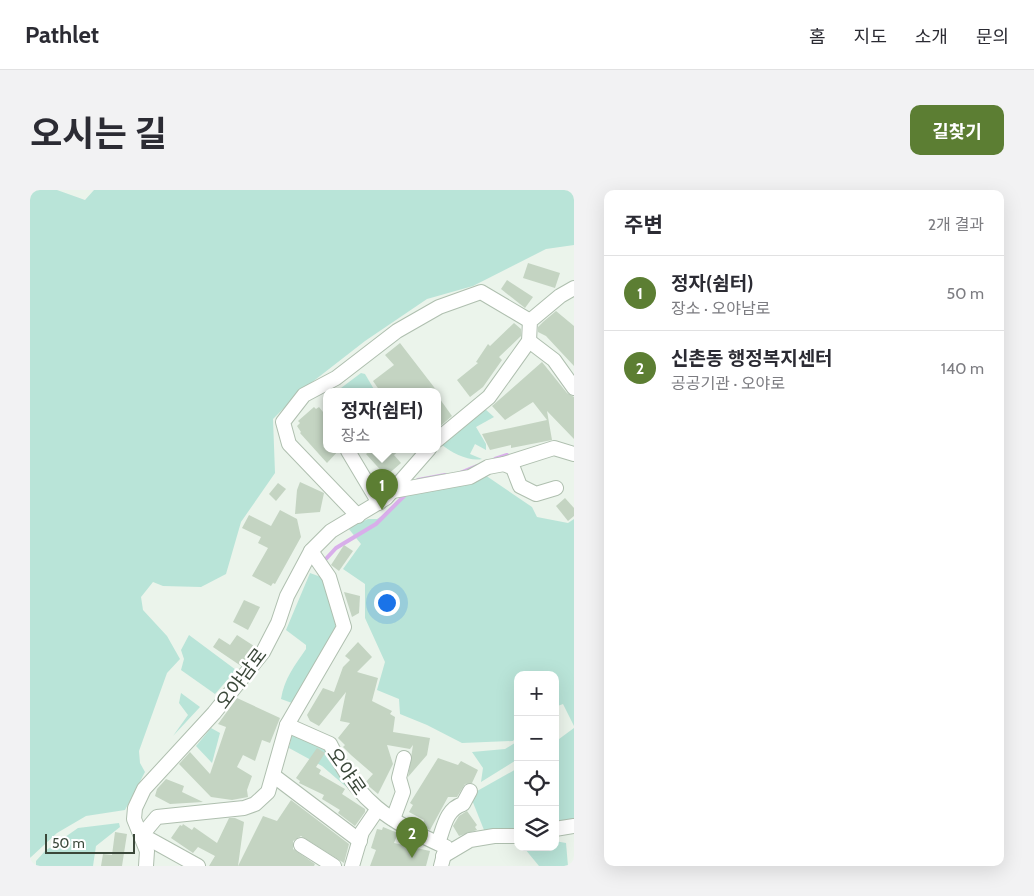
<!DOCTYPE html>
<html lang="ko">
<head>
<meta charset="utf-8">
<style>
	:root { --surface:#fff; --page:#f2f2f3; --text:#2b2b33; --muted:#7c7c81; --line:#e1e1e2; --accent:#5c7e33 }
	body { margin:0; font-family:Cabin,"Noto Sans KR",sans-serif; background:var(--page); color:var(--text) }
	.controls { position:absolute; right:15px; bottom:15px; display:grid; overflow:hidden; border-radius:10px; box-shadow:0 5px 20px #0002 }
	.controls button { width:45px; height:45px; display:grid; place-items:center; padding:0; border:0; border-bottom:1px solid var(--line); background:var(--surface); color:var(--text); font:25px sans-serif }
	.scale { position:absolute; left:15px; bottom:12px; width:90px; box-sizing:border-box; padding-left:5px; border:2px solid #3b483a; border-top:0; font-size:14px; line-height:18px; white-space:nowrap; color:#3b483a; -webkit-text-stroke:4px #fff; paint-order:stroke }
	.you { position:absolute; left:356px; top:412px; width:18px; height:18px; margin:-12px; border:4px solid #fff; border-radius:50%; background:#1a73e8; box-shadow:0 0 0 8px #1a73e833 }
	.badge { display:grid; place-items:center; width:32px; height:32px; border-radius:50%; background:var(--accent); color:#fff; font-size:16px; font-weight:700 }
	.pin { position:absolute; translate:-50% -41px; filter:drop-shadow(0 1px 2px #0008) }
	.pin::after { content:''; position:absolute; top:26px; width:18px; height:15px; background:inherit; clip-path:polygon(0 0,100% 0,50% 100%) }
	.popup { position:absolute; left:293px; top:198px; width:118px; height:65px; box-sizing:border-box; display:grid; place-content:center; border-radius:10px; background:var(--surface); filter:drop-shadow(0 1px 4px #0005); font-size:16px; white-space:nowrap; color:var(--muted) }
	.popup b { font-size:19px; color:var(--text) }
	.popup::after { content:''; position:absolute; left:50%; top:100%; margin-left:-10px; border:10px solid transparent; border-top-color:var(--surface) }
	.list { margin:0; padding:0; list-style:none }
	h2 { display:flex; justify-content:space-between; align-items:center; height:65px; margin:0; padding:0 20px; font-size:21px }
	h2 small { font-size:16px; font-weight:400; color:var(--muted) }
	.list li { display:grid; grid-template-columns:32px 1fr auto; gap:15px; align-items:center; box-sizing:border-box; height:75px; padding:0 20px; border-top:1px solid var(--line) }
	.list b { display:block; font-size:19px; white-space:nowrap }
	.list p { margin:0; font-size:16px; white-space:nowrap; color:var(--muted) }
	.list em { font-size:16px; font-style:normal; color:var(--muted) }
	.icon { flex:none; width:28px; height:28px; fill:none; stroke:currentColor; stroke-width:2; stroke-linecap:round; stroke-linejoin:round }
	.map { position:relative; flex:none; width:544px; height:676px; overflow:hidden; border-radius:10px }
	header { display:flex; align-items:center; gap:30px; box-sizing:border-box; height:70px; padding:0 25px; background:var(--surface); border-bottom:1px solid var(--line) }
	header strong { font-size:24px }
	nav { display:flex; gap:28px; margin-inline-start:auto; font-size:18px }
	.intro { display:flex; align-items:center; justify-content:space-between; box-sizing:border-box; height:120px; padding:0 30px }
	h1 { margin:0; font-size:35px }
	.button { padding:12px 22px; border-radius:10px; background:var(--accent); color:#fff; font-size:18px; font-weight:700 }
	main { display:flex; gap:30px; padding:0 30px }
	aside { flex:1; background:var(--surface); border-radius:10px; box-shadow:0 5px 20px #0002 }
	.map>svg:first-child { display:block }
	.green { fill:#b9e4d8 }
	.lines { fill:none; stroke-linecap:round; stroke-linejoin:round }
	.stream { stroke:#d8aeea; stroke-width:4 }
	.building { fill:#c4d4c2 }
	.minor-casing { stroke:#afbfaf; stroke-width:16 }
	.minor { stroke:#fff; stroke-width:14 }
	.labels { text-anchor:middle; stroke-width:5; stroke-linejoin:round; paint-order:stroke }
	.street-label { font-size:19px; fill:#3b483a; stroke:#fff }
</style>
</head>
<body>
<header>
<strong>Pathlet</strong>
<nav><a>홈</a><a>지도</a><a>소개</a><a>문의</a></nav>
</header>
<div class="intro"><h1>오시는 길</h1><a class="button">길찾기</a></div>
<main>
<div class="map">
<svg width="544" height="676" viewBox="0 0 544 676">
	<rect width="100%" height="100%" fill="#ebf4eb"/>
	<!-- green -->
	<g class="green">
		<polygon points="0,0 27,0 55,10 64,0 544,0 544,55 516,59 443,96 397,109 335,151 272,200 243,229 245,283 211,332 196,384 171,397 133,396 123,392 111,407 113,420 137,446 150,469 137,483 109,561 110,573 115,582 95,620 56,626 27,643 0,668"/>
		<polygon points="331,183 335,184 345,201 307,201"/>
		<path d="M455,219L464,227L446,237L456,254V260L445,254L440,264L452,269C440,272 422,263 412,255Z"/>
		<polygon points="455,285 502,317 507,327 538,333 544,329 544,536 533,514 525,517 525,485 488,485 488,544 483,551 432,553 397,535 370,524 369,509 347,500 355,472 335,428 335,394 313,379 331,354 318,338 338,329 347,329 361,321 379,303"/>
		<path d="M280,383L291,387C298,403 307,424 305,442L262,513L251,509C254,489 265,475 276,459V455L256,440Z"/>
		<polygon points="159,445 206,480 185,504 151,480 154,469 151,460"/>
		<polygon points="151,503 170,517 143,546 158,525 149,513"/>
		<polygon points="181,538 190,543 182,573 166,556"/>
		<polygon points="544,538 544,633 525,636 525,552"/>
		<polygon points="262,545 294,555 320,600 292,576 259,558"/>
		<polygon points="488,551 488,569 451,592 453,578 442,562 475,559"/>
		<polygon points="488,578 488,639 454,640 440,605"/>
		<polygon points="89,633 90,637 66,656 63,676 6,676 6,671 15,661 48,638"/>
		<polygon points="525,651 536,653 538,676 509,676 495,659 525,657"/>
	</g>
	<g class="lines">
		<!-- stream -->
		<g class="stream">
			<polyline points="465,269 477,265"/>
			<polyline points="430,283 447,276"/>
			<polyline points="388,290 415,285"/>
			<polyline points="294,371 306,358 346,334 374,306"/>
		</g>
	</g>
	<!-- building -->
	<g class="building">
		<polygon points="498,73 530,83 525,98 493,88"/>
		<polygon points="477,90 503,107 495,118 471,99"/>
		<polygon points="526,121 544,136 544,176 516,146 508,142 508,137 513,132"/>
		<polygon points="484,133 491,139 491,146 469,167 472,170 453,197 440,207 427,190 448,173 446,172 458,154 460,156"/>
		<polygon points="370,153 407,201 350,201 343,191 364,175 355,165"/>
		<polygon points="512,172 537,203 544,207 544,249 517,221 522,250 481,258 481,255 460,260 452,244 517,230 503,212 475,230 462,216"/>
		<polygon points="407,205 422,226 407,239"/>
		<polygon points="284,217 286,219 289,217 297,227 297,259 310,259 297,273 270,243 271,242 267,236 270,233 268,231"/>
		<polygon points="343,259 371,259 364,265 371,273 356,286 336,264"/>
		<polygon points="270,292 294,303 290,322 265,324 267,300"/>
		<polygon points="248,293 256,299 246,311 239,304"/>
		<polygon points="535,308 544,318 544,326 538,331 526,316"/>
		<polygon points="250,320 267,329 271,347 245,394 243,393 241,396 222,386 238,358 228,353 231,347 212,338 219,325 241,336"/>
		<polygon points="314,355 323,361 309,381 301,375"/>
		<polygon points="314,402 330,406 329,423 322,427"/>
		<polygon points="214,410 230,417 218,440 203,432"/>
		<polygon points="207,445 224,456 211,476 183,457 189,448 200,455"/>
		<polygon points="328,452 342,467 327,482 348,488 342,511 362,521 360,524 365,527 363,542 400,548 397,565 378,587 383,555 380,559 357,555 363,574 348,604 335,593 343,584 321,565 313,557 315,555 308,548 320,533 310,531 316,502 289,536 280,531 277,525 293,498 304,502 313,477 320,470 315,466"/>
		<polygon points="207,508 250,528 240,553 232,550 225,571 213,565 207,577 222,586 217,600 218,607 202,610 181,607 149,574 160,562 180,584 196,537 188,534"/>
		<polygon points="287,558 295,563 286,577 291,580 289,584 315,599 312,604 335,619 335,622 325,636 308,623 310,620 292,609 294,605 269,593 270,591 266,588"/>
		<polygon points="408,568 428,575 431,571 448,580 442,593 435,594 427,607 418,607 400,640 393,636 394,630 379,622 383,615 380,613"/>
		<polygon points="136,589 154,596 152,602 173,612 140,614 125,606 127,599"/>
		<polygon points="261,610 319,654 314,673 271,646 263,651 263,659 285,674 284,676 208,676 233,626 247,631"/>
		<polygon points="437,621 447,635 445,637 447,640 429,646 423,636 429,626"/>
		<polygon points="199,628 205,628 214,632 208,676 179,676 185,666 168,657 163,663 141,648 150,635 152,636 153,634 162,640 164,637 187,653"/>
		<polygon points="353,637 368,643 364,653 400,661 396,676 340,676 346,660 341,658 347,639 352,640"/>
		<polygon points="85,642 97,644 92,676 71,676 73,664 82,665"/>
	</g>
	<g class="lines">
		<defs>
			<g id="minor">
				<polyline points="499,151 524,170 544,198"/>
				<polyline points="407,250 459,207 499,151 500,131 530,106 544,98"/>
				<polyline points="318,261 349,313"/>
				<polyline points="474,274 483,278 490,296 506,304 526,298"/>
				<polyline points="363,301 440,287 458,277 474,274 524,258 544,264"/>
				<polyline points="328,326 259,254 253,232 274,205 306,188 367,141 409,117 451,102 500,131"/>
				<path d="M257,535L300,554C327,611 359,632 416,657L411,676"/>
				<polyline points="244,586 330,651"/>
				<polyline points="363,629 373,602 369,588 374,568"/>
				<polyline points="525,639 544,636"/>
				<path d="M408,653C414,637 416,619 433,614L440,601"/>
				<polyline points="271,655 304,676"/>
				<polyline points="413,666 440,650 464,646 488,646"/>
				<polyline points="116,676 117,661 104,629 105,618 114,599 184,523 233,462 248,433 257,406 281,361 301,341 356,308 399,259"/>
				<polyline points="168,676 112,645 127,627 214,618 225,614 238,602 257,535 314,437 299,387 281,361"/>
				<polyline points="322,676 332,642 347,620"/>
			</g>
		</defs>
		<!-- minor casing -->
		<use href="#minor" class="minor-casing"/>
		<!-- minor -->
		<use href="#minor" class="minor"/>
	</g>
	<g class="labels">
		<!-- street labels -->
		<g class="street-label">
			<text transform="translate(211 488) rotate(-53)" y="7">오야남로</text>
			<text transform="translate(317 581) rotate(55)" y="7">오야로</text>
		</g>
	</g>
</svg>
<div class="controls">
<button>+</button>
<button>−</button>
<button><svg class="icon" aria-label="locate" viewBox="0 0 24 24"><circle cx="12" cy="12" r="6"/><path d="M12 2v4M12 18v4M2 12h4M18 12h4"/></svg></button>
<button><svg class="icon" aria-label="layers" viewBox="0 0 24 24"><path d="M12 4l9 5-9 5-9-5zM3 14l9 5 9-5"/></svg></button>
</div>
<div class="scale">50 m</div>
<div class="you"></div>
<div class="pin badge" style="left:352px;top:320px">1</div>
<div class="popup"><b>정자(쉼터)</b>장소</div>
<div class="pin badge" style="left:382px;top:668px">2</div>
</div>
<aside>
<h2>주변<small>2개 결과</small></h2>
<ul class="list">
<li><span class="badge">1</span><div><b>정자(쉼터)</b><p>장소 · 오야남로</p></div><em>50 m</em></li>
<li><span class="badge">2</span><div><b>신촌동 행정복지센터</b><p>공공기관 · 오야로</p></div><em>140 m</em></li>
</ul>
</aside>
</main>
</body>
</html>
